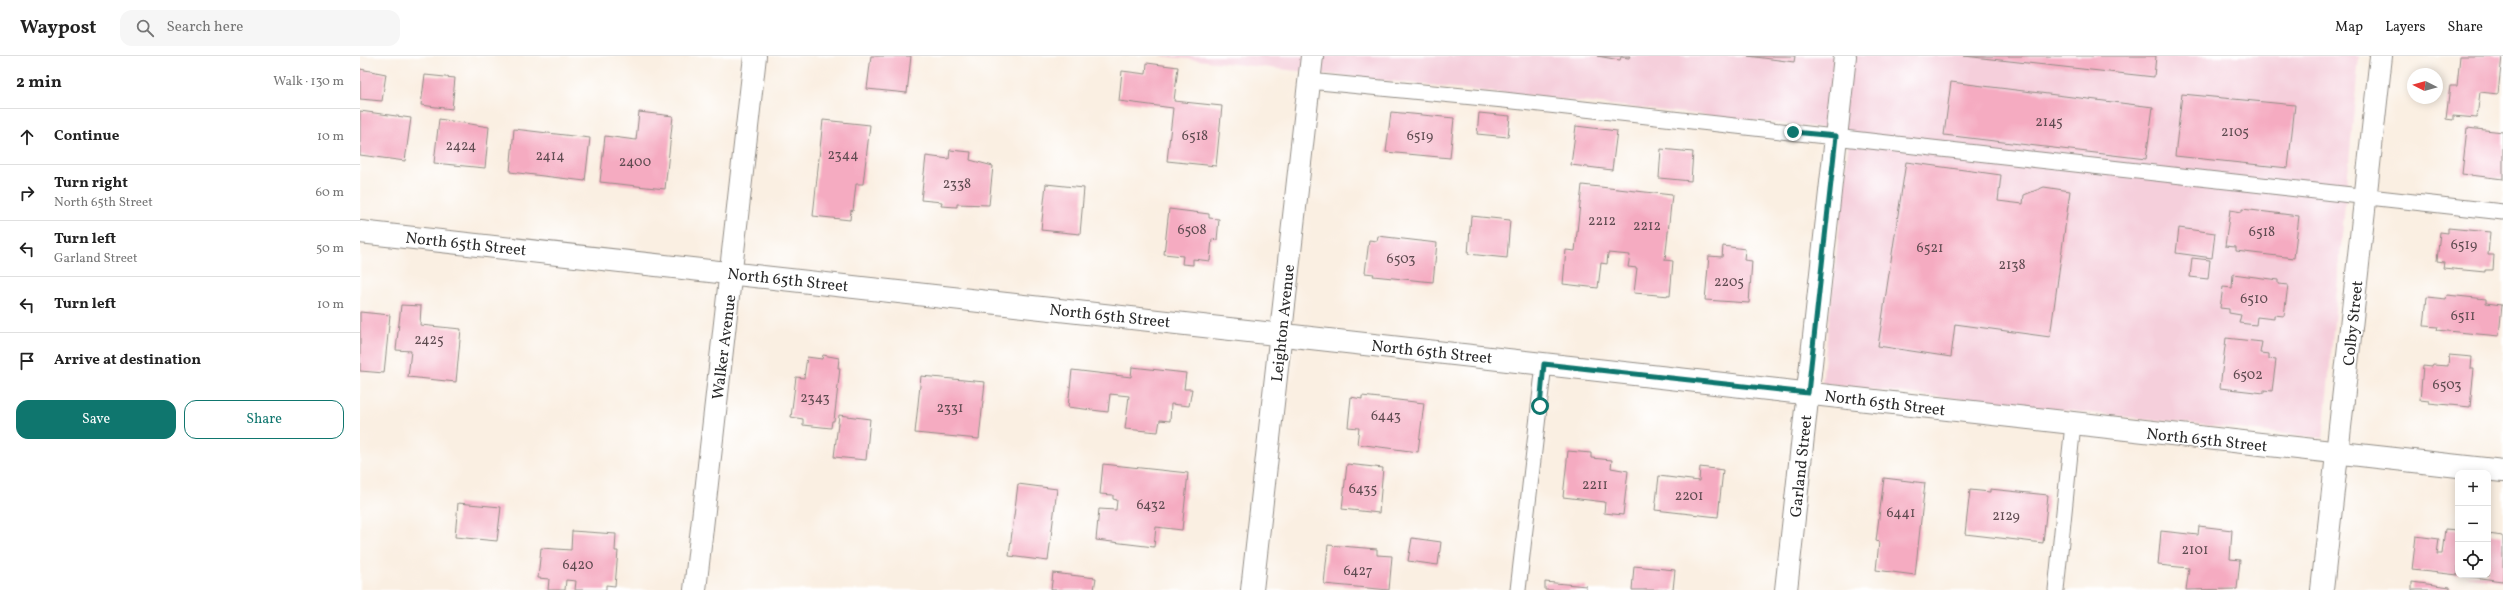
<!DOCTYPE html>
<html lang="en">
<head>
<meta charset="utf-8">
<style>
	:root { --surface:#fff; --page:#f6f6f6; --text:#222; --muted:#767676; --line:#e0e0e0; --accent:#0f766e }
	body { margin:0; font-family:Vollkorn,serif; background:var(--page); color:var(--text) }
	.controls { position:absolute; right:12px; bottom:12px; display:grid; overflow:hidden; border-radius:8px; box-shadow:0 2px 10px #0003 }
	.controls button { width:36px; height:36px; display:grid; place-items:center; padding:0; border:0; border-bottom:1px solid var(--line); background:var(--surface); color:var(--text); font:20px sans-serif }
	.compass { position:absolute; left:2047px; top:12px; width:36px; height:36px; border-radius:50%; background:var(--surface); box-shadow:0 2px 10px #0003; rotate:276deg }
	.stop { position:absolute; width:12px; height:12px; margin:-9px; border:3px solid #0f766e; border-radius:50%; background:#fff }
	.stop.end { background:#0f766e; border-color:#fff; box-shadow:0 1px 4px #0008 }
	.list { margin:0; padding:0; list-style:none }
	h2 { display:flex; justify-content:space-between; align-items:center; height:52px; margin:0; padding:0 16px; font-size:17px }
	h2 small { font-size:13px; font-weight:400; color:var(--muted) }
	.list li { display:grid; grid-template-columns:26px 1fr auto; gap:12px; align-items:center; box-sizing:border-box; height:56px; padding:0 16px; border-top:1px solid var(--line) }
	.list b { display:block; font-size:15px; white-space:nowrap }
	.list p { margin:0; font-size:13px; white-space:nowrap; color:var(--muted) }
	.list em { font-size:13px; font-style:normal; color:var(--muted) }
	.actions { display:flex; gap:8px; padding:12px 16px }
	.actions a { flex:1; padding:9px 0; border:1px solid var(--accent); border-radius:12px; text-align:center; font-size:14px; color:var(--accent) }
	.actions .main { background:var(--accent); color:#fff }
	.icon { flex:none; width:22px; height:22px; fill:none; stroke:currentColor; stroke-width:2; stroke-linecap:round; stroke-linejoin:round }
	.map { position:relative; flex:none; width:2143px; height:534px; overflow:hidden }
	header { display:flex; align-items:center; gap:24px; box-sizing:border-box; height:56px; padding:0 20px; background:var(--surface); border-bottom:1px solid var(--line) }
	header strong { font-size:19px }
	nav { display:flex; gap:22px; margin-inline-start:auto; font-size:14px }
	.search { width:280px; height:36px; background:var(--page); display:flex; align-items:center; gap:10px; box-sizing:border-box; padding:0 14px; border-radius:12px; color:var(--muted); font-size:15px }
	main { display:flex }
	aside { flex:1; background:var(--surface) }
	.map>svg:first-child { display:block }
	.built { fill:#f5cfdb }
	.building { fill:#f5abc1 }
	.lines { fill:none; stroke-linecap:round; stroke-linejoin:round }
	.service-casing { stroke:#928d86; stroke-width:17 }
	.minor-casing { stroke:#928d86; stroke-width:24 }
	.tertiary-casing { stroke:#928d86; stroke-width:24 }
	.service { stroke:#fff; stroke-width:15 }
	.minor { stroke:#fff; stroke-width:22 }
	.tertiary { stroke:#fff; stroke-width:22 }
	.route { stroke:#0f766e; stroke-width:5 }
	.labels { text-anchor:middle; stroke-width:3.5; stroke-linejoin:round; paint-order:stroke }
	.number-label { font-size:14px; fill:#5e4b50 }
	.street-label { font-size:16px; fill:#2b2b2b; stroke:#fff }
</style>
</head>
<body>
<header>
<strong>Waypost</strong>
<div class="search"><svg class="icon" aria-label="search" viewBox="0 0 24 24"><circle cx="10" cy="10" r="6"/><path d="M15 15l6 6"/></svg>Search here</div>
<nav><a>Map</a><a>Layers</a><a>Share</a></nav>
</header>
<main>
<aside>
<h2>2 min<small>Walk · 130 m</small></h2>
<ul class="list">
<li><svg class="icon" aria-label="ahead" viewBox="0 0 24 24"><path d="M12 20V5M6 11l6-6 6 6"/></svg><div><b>Continue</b></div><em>10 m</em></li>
<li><svg class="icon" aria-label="right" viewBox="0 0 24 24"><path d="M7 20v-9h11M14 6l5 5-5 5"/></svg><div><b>Turn right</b><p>North 65th Street</p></div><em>60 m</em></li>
<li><svg class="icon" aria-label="left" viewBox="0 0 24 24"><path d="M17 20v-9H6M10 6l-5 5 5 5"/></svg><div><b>Turn left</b><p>Garland Street</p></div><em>50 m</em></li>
<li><svg class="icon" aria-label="left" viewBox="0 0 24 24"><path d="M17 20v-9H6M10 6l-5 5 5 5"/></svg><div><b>Turn left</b></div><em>10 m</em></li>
<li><svg class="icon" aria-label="arrive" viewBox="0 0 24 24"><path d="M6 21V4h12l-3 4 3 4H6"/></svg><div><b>Arrive at destination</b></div></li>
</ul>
<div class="actions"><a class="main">Save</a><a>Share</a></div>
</aside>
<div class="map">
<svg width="2143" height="534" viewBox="0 0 2143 534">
	<rect width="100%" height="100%" fill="#fff"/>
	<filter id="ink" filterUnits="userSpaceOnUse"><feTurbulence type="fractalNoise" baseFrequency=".025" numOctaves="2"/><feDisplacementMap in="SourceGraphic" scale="8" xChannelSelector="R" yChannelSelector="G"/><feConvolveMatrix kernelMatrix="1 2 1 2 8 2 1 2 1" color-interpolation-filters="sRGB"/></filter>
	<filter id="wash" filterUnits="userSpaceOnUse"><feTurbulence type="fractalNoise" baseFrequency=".012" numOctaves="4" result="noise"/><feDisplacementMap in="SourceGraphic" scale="16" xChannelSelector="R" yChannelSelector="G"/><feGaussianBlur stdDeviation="0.9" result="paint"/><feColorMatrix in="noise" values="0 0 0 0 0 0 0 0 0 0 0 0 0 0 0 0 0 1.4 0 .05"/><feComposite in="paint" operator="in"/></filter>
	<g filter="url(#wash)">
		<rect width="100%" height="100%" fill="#faefe2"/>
		<!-- built -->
		<polygon class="built" points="800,0 1999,0 1963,382 1462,328 1490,75"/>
		<g id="blocks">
			<!-- building -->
			<g class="building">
				<polygon points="511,0 551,0 547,37 507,33"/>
				<polygon points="1237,0 1270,0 1269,2 1261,1 1260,4"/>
				<polygon points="1388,0 1435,0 1434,6"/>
				<polygon points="1604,0 1796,0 1794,21"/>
				<polygon points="2100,0 2142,0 2138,38 2120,36 2117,62 2093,60 2093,64 2086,63 2090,30 2097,30"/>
				<polygon points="787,7 818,11 814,45 862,50 856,110 807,105 813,52 759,45 762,15 786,18"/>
				<polygon points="0,13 26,18 22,45 0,43"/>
				<polygon points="65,19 95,22 92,53 61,49"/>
				<polygon points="1591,26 1793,51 1786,103 1584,79"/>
				<polygon points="1822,38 1935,49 1928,112 1815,100"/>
				<polygon points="0,55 51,62 45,105 0,99"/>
				<polygon points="279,56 313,60 305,133 240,126 245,80 276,84"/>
				<polygon points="1031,56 1094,62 1090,102 1026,96"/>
				<polygon points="1119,57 1150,60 1148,81 1117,78"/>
				<polygon points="79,63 129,71 125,112 74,107"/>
				<polygon points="463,64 510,69 503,128 496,128 493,155 491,154 490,164 453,160"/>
				<polygon points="1216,70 1257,75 1252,114 1211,109"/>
				<polygon points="2107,72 2143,76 2143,123 2102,118"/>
				<polygon points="154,73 230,82 225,125 150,116"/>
				<polygon points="1301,93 1333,96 1331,125 1299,122"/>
				<polygon points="590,94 611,96 610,104 633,110 629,149 597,148 597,151 581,150 582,146 561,144 566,100 589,103"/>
				<polygon points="1546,106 1641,119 1638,145 1663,148 1664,139 1684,131 1710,135 1690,281 1595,268 1591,301 1518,290"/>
				<polygon points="686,128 724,132 720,178 681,174"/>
				<polygon points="1222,129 1312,139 1305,204 1313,205 1310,240 1274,237 1277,212 1268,211 1270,199 1248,197 1247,208 1241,207 1238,232 1203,228 1206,194 1215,195"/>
				<polygon points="809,153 849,158 849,162 859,163 857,184 852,183 850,205 833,203 833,209 822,208 823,200 804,198"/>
				<polygon points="1882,153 1939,160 1934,202 1876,195 1876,191 1865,190 1870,154 1882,156"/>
				<polygon points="1111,160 1150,164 1147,202 1108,198"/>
				<polygon points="1819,172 1855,177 1852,202 1816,197"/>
				<polygon points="2088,172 2130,176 2128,199 2134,199 2133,214 2125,214 2125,216 2083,212 2084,206 2077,205 2080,176 2088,177"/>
				<polygon points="1018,180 1077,187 1073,226 1013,220 1014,218 1005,217 1009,184 1017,185"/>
				<polygon points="1363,190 1385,193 1384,204 1392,205 1389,247 1345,244 1349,200 1362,201"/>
				<polygon points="1832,202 1850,204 1848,223 1830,221"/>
				<polygon points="1873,218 1918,224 1918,228 1928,229 1924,260 1914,259 1914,263 1897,261 1896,269 1879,267 1881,259 1869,257 1869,253 1860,252 1863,231 1872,232"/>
				<polygon points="2087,239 2126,243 2126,247 2142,249 2139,280 2077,274 2078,271 2064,270 2067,241 2086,243"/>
				<polygon points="41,249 61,250 60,269 101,273 96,326 48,321 51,295 36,294"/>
				<polygon points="0,256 30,259 24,317 0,315"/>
				<polygon points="1866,282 1902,286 1900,297 1909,298 1909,303 1916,304 1912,335 1904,334 1904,337 1860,332"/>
				<polygon points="463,299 479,302 478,312 480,312 474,365 472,365 471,372 443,369 443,363 431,361 436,321 444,322 447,301 462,303"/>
				<polygon points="2089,299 2112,301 2111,313 2114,313 2110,351 2069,347 2069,345 2060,344 2063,310 2072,311 2073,309 2088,310"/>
				<polygon points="772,311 826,317 824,333 832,333 829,350 811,348 810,365 800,364 798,376 765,373 769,340 750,338 748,356 708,351 712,314 771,321"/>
				<polygon points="561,320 625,326 619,383 555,377"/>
				<polygon points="1002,340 1064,347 1058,396 997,388 999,372 988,371 991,341 1002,343"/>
				<polygon points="479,359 510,363 506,404 474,401"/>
				<polygon points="1208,395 1231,397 1231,402 1252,404 1251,412 1268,415 1263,459 1244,457 1245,446 1203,441"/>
				<polygon points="743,408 828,417 822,474 796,471 794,491 736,484 739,453 756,454 757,444 753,443 753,439 740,438"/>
				<polygon points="987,408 1023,412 1019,457 982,453"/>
				<polygon points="1340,411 1363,414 1358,461 1295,454 1299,420 1339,425"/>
				<polygon points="1524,422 1565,427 1555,519 1516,514 1519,486 1516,485"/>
				<polygon points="658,428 697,433 688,505 649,500"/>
				<polygon points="1630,433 1688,439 1683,487 1605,478 1610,434 1630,436"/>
				<polygon points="98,447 141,451 137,485 95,481"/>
				<polygon points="1839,470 1872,474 1870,503 1880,504 1877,533 1826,534 1829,512 1798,509 1801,475 1838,479"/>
				<polygon points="2085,473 2098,474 2098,519 2052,514 2056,480 2079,483 2077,498 2082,498"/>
				<polygon points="212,475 256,478 255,495 258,495 255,530 246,529 246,534 215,534 216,525 206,524 205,534 188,534 189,523 178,522 181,492 211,494"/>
				<polygon points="2128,478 2143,480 2143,525 2105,520 2128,519"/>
				<polygon points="1052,482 1081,486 1078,509 1048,505"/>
				<polygon points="968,489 1017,493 1017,499 1032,500 1029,534 964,528"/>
				<polygon points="1274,510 1315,514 1313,534 1272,534"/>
				<polygon points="693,517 736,522 734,534 691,534"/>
				<polygon points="1185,526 1226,530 1226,534 1185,534"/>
				<polygon points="2052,526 2090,531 2090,534 2052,534"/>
			</g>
		</g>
	</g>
	<g filter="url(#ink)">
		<use href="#blocks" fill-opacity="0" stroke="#928d86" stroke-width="1"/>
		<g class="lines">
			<defs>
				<g id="service">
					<polyline points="949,25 1144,44 2143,156"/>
					<polyline points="1158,534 1184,308"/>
					<polyline points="1696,534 1713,368"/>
				</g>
				<g id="minor">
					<polyline points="0,176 2143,415"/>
					<polyline points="335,534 395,0"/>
					<polyline points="1426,534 1485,0"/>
					<polyline points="1962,534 2021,0"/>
				</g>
				<polyline id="tertiary" points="892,534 952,0"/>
			</defs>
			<!-- service casing -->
			<use href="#service" class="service-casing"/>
			<!-- minor casing -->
			<use href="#minor" class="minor-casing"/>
			<!-- tertiary casing -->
			<use href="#tertiary" class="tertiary-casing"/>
			<!-- service -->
			<use href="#service" class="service"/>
			<!-- minor -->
			<use href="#minor" class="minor"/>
			<!-- tertiary -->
			<use href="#tertiary" class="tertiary"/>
		</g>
	</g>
	<g class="lines" filter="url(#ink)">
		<!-- route -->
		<polyline class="route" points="1180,350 1184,308 1448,337 1476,80 1433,76"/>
	</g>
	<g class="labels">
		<!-- number labels -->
		<g class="number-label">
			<text x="1689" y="70">2145</text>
			<text x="1875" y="80">2105</text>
			<text x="835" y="84">6518</text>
			<text x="1060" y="84">6519</text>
			<text x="101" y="94">2424</text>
			<text x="483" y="103">2344</text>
			<text x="190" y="104">2414</text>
			<text x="275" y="110">2400</text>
			<text x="597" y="132">2338</text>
			<text x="1242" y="169">2212</text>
			<text x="1287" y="174">2212</text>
			<text x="832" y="178">6508</text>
			<text x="1902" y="180">6518</text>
			<text x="2104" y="193">6519</text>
			<text x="1570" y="196">6521</text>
			<text x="1041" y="207">6503</text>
			<text x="1652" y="213">2138</text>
			<text x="1369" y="230">2205</text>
			<text x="1894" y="247">6510</text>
			<text x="2103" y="264">6511</text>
			<text x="69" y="288">2425</text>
			<text x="1888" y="323">6502</text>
			<text x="2087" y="333">6503</text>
			<text x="455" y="346">2343</text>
			<text x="590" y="356">2331</text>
			<text x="1026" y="364">6443</text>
			<text x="1235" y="433">2211</text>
			<text x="1003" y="437">6435</text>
			<text x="1329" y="444">2201</text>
			<text x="791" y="453">6432</text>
			<text x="1541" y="461">6441</text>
			<text x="1646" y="464">2129</text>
			<text x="1835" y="498">2101</text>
			<text x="218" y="513">6420</text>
			<text x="998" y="519">6427</text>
		</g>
		<!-- street labels -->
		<g class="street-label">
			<text transform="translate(106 187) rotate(6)" y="6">North 65th Street</text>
			<text transform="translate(428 223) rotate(6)" y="6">North 65th Street</text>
			<text transform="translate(750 259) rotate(6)" y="6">North 65th Street</text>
			<text transform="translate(922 267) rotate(-84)" y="6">Leighton Avenue</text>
			<text transform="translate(1992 267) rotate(-84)" y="6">Colby Street</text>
			<text transform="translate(363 291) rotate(-83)" y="6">Walker Avenue</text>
			<text transform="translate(1072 295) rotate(6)" y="6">North 65th Street</text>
			<text transform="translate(1525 346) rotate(7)" y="6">North 65th Street</text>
			<text transform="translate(1847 383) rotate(6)" y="6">North 65th Street</text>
			<text transform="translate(1440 410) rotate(-84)" y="6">Garland Street</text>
		</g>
	</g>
</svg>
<div class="controls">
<button>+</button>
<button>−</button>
<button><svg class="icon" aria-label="locate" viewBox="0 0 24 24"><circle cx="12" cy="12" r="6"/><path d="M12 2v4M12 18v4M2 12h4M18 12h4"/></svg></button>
</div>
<svg class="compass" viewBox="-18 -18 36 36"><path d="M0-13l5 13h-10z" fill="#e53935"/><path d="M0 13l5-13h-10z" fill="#767676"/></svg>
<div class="stop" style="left:1180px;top:350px"></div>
<div class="stop end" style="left:1433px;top:76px"></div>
</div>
</main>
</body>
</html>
